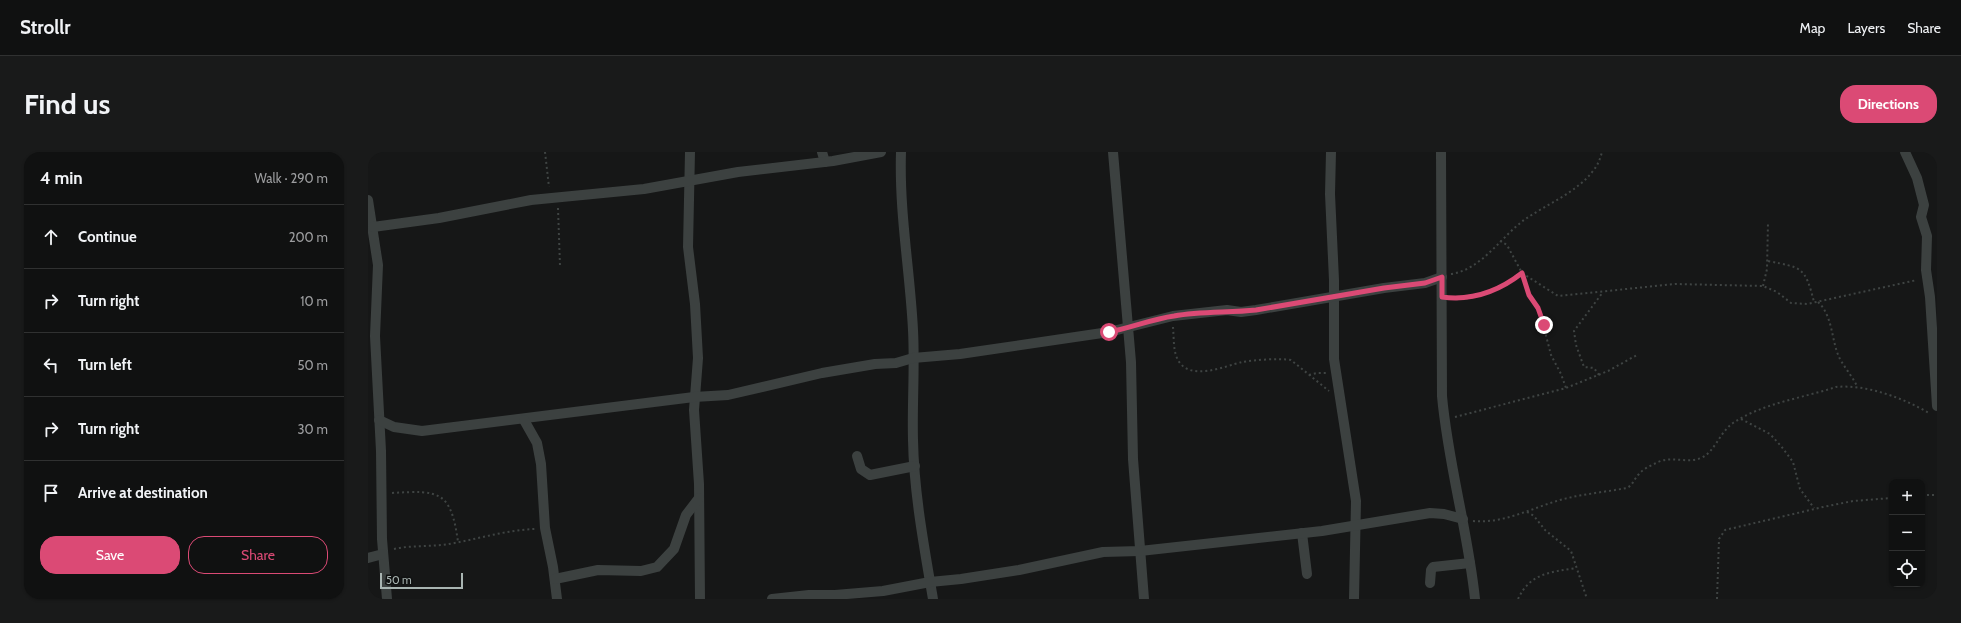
<!DOCTYPE html>
<html lang="en">
<head>
<meta charset="utf-8">
<style>
	:root { --surface:#101111; --page:#191a1a; --text:#f1f3f6; --muted:#9c9d9f; --line:#303131; --accent:#db4a75 }
	body { margin:0; font-family:Cabin,sans-serif; background:var(--page); color:var(--text) }
	.controls { position:absolute; right:12px; bottom:12px; display:grid; overflow:hidden; border-radius:8px; box-shadow:0 1px 3px #0004 }
	.controls button { width:36px; height:36px; display:grid; place-items:center; padding:0; border:0; border-bottom:1px solid var(--line); background:var(--surface); color:var(--text); font:20px sans-serif }
	.scale { position:absolute; left:12px; bottom:10px; width:83px; box-sizing:border-box; padding-left:4px; border:2px solid #a9b5b2; border-top:0; font-size:11px; line-height:14px; white-space:nowrap; color:#a9b5b2; -webkit-text-stroke:3px #111212; paint-order:stroke }
	.stop { position:absolute; width:12px; height:12px; margin:-9px; border:3px solid #db4a75; border-radius:50%; background:#fff }
	.stop.end { background:#db4a75; border-color:#fff; box-shadow:0 1px 4px #0008 }
	.list { margin:0; padding:0; list-style:none }
	h2 { display:flex; justify-content:space-between; align-items:center; height:52px; margin:0; padding:0 16px; font-size:17px }
	h2 small { font-size:13px; font-weight:400; color:var(--muted) }
	.list li { display:grid; grid-template-columns:26px 1fr auto; gap:12px; align-items:center; box-sizing:border-box; height:64px; padding:0 16px; border-top:1px solid var(--line) }
	.list b { display:block; font-size:15px; white-space:nowrap }
	.list em { font-size:13px; font-style:normal; color:var(--muted) }
	.actions { display:flex; gap:8px; padding:12px 16px }
	.actions a { flex:1; padding:9px 0; border:1px solid var(--accent); border-radius:16px; text-align:center; font-size:14px; color:var(--accent) }
	.actions .main { background:var(--accent); color:#fff }
	.icon { flex:none; width:22px; height:22px; fill:none; stroke:currentColor; stroke-width:2; stroke-linecap:round; stroke-linejoin:round }
	.map { position:relative; flex:none; width:1569px; height:447px; overflow:hidden; border-radius:16px }
	header { display:flex; align-items:center; gap:24px; box-sizing:border-box; height:56px; padding:0 20px; background:var(--surface); border-bottom:1px solid var(--line) }
	header strong { font-size:19px }
	nav { display:flex; gap:22px; margin-inline-start:auto; font-size:14px }
	.intro { display:flex; align-items:center; justify-content:space-between; box-sizing:border-box; height:96px; padding:0 24px }
	h1 { margin:0; font-size:28px }
	.button { padding:10px 18px; border-radius:16px; background:var(--accent); color:#fff; font-size:14px; font-weight:700 }
	main { display:flex; gap:24px; padding:0 24px }
	aside { flex:1; background:var(--surface); border-radius:16px; box-shadow:0 1px 3px #0004 }
	.map>svg:first-child { display:block }
	.lines { fill:none; stroke-linecap:round; stroke-linejoin:round }
	.path { stroke:#3f4443; stroke-width:2; stroke-dasharray:2 3; stroke-linecap:butt }
	.minor { stroke:#3c4140; stroke-width:10 }
	.route { stroke:#db4a75; stroke-width:5 }
</style>
</head>
<body>
<header>
<strong>Strollr</strong>
<nav><a>Map</a><a>Layers</a><a>Share</a></nav>
</header>
<div class="intro"><h1>Find us</h1><a class="button">Directions</a></div>
<main>
<aside>
<h2>4 min<small>Walk · 290 m</small></h2>
<ul class="list">
<li><svg class="icon" aria-label="ahead" viewBox="0 0 24 24"><path d="M12 20V5M6 11l6-6 6 6"/></svg><div><b>Continue</b></div><em>200 m</em></li>
<li><svg class="icon" aria-label="right" viewBox="0 0 24 24"><path d="M7 20v-9h11M14 6l5 5-5 5"/></svg><div><b>Turn right</b></div><em>10 m</em></li>
<li><svg class="icon" aria-label="left" viewBox="0 0 24 24"><path d="M17 20v-9H6M10 6l-5 5 5 5"/></svg><div><b>Turn left</b></div><em>50 m</em></li>
<li><svg class="icon" aria-label="right" viewBox="0 0 24 24"><path d="M7 20v-9h11M14 6l5 5-5 5"/></svg><div><b>Turn right</b></div><em>30 m</em></li>
<li><svg class="icon" aria-label="arrive" viewBox="0 0 24 24"><path d="M6 21V4h12l-3 4 3 4H6"/></svg><div><b>Arrive at destination</b></div></li>
</ul>
<div class="actions"><a class="main">Save</a><a>Share</a></div>
</aside>
<div class="map">
<svg width="1569" height="447" viewBox="0 0 1569 447">
	<rect width="100%" height="100%" fill="#161717"/>
	<g class="lines">
		<!-- path -->
		<g class="path">
			<polyline points="177,0 181,35"/>
			<polyline points="190,56 192,114"/>
			<polyline points="1132,89 1139,93 1154,121 1190,144 1307,132 1395,134 1409,140 1423,151 1439,152 1549,128"/>
			<path d="M1400,109C1434,116 1437,114 1446,150"/>
			<path d="M1083,122C1113,118 1133,85 1156,68C1179,52 1208,41 1225,19C1230,13 1232,7 1234,0"/>
			<polyline points="1156,122 1161,143 1173,164 1183,203 1193,222 1198,236"/>
			<polyline points="1395,134 1399,117 1400,70"/>
			<path d="M1083,147C1109,149 1134,136 1154,121"/>
			<path d="M1450,150C1465,164 1463,187 1471,205C1476,215 1484,224 1489,234"/>
			<path d="M805,175C806,186 805,199 810,208C822,230 857,214 874,210C887,208 910,206 923,208L961,239"/>
			<polyline points="941,223 949,221 958,221"/>
			<polyline points="1231,223 1226,216 1216,215 1208,193 1206,179 1235,140"/>
			<polyline points="1087,265 1198,236 1240,219 1269,203"/>
			<polyline points="1373,267 1402,282 1413,294 1425,310 1432,337 1446,356"/>
			<path d="M24,341C72,338 83,339 90,390"/>
			<polyline points="1554,343 1569,343"/>
			<polyline points="1159,360 1166,364 1177,378 1203,399 1219,447"/>
			<path d="M1105,369C1135,372 1164,356 1192,348C1214,342 1237,340 1259,336C1265,333 1266,327 1271,322C1275,317 1282,314 1288,311C1303,303 1318,312 1333,306C1347,300 1351,281 1365,271C1395,251 1435,246 1468,235C1498,232 1535,246 1561,261"/>
			<path d="M26,397C44,393 63,395 81,392C110,387 138,378 167,377"/>
			<path d="M1150,447C1162,421 1183,420 1208,416"/>
			<polyline points="1349,447 1351,387 1357,378 1455,355 1485,349 1524,346"/>
		</g>
		<!-- minor -->
		<g class="minor">
			<polyline points="322,0 320,95 327,152 330,206 326,258 331,332 332,447"/>
			<polyline points="454,0 457,10"/>
			<path d="M533,0C531,60 542,119 545,178C547,215 544,251 545,288C546,341 556,394 565,447"/>
			<polyline points="745,0 763,210 765,307 776,447"/>
			<polyline points="963,0 962,42 966,128 966,207 988,349 986,447"/>
			<path d="M1073,0L1074,244C1080,312 1100,379 1107,447"/>
			<polyline points="1537,0 1549,26 1556,53 1553,65 1559,84 1558,118 1562,145 1569,254"/>
			<polyline points="0,48 10,113 7,184 13,299 14,387 19,447"/>
			<polyline points="5,75 71,66 163,48 276,37 370,20 465,9 513,0"/>
			<polyline points="11,268 26,275 54,279 326,245 360,243 454,221 507,212 528,211 545,206 592,202 741,180 805,164 859,158 873,160 888,158 1016,136 1057,131 1074,125"/>
			<polyline points="156,268 169,291 173,312 177,376 185,415 189,447"/>
			<polyline points="489,304 493,317 502,323 547,314"/>
			<polyline points="934,381 939,422"/>
			<polyline points="0,406 15,402"/>
			<polyline points="187,427 230,418 273,419 289,415 306,397 318,363 331,346"/>
			<polyline points="1062,431 1063,418 1065,415 1102,411"/>
			<polyline points="404,447 441,443 467,443 515,439 562,430 593,427 651,418 735,400 772,399 954,379 1062,361 1076,362 1095,367"/>
		</g>
	</g>
	<g class="lines">
		<!-- route -->
		<path class="route" d="M741,180C763,176 784,167 806,164C833,159 861,161 888,158L1016,136L1057,131L1074,125V145C1104,149 1131,139 1154,121L1161,143L1170,156L1176,173"/>
	</g>
</svg>
<div class="controls">
<button>+</button>
<button>−</button>
<button><svg class="icon" aria-label="locate" viewBox="0 0 24 24"><circle cx="12" cy="12" r="6"/><path d="M12 2v4M12 18v4M2 12h4M18 12h4"/></svg></button>
</div>
<div class="scale">50 m</div>
<div class="stop" style="left:741px;top:180px"></div>
<div class="stop end" style="left:1176px;top:173px"></div>
</div>
</main>
</body>
</html>
